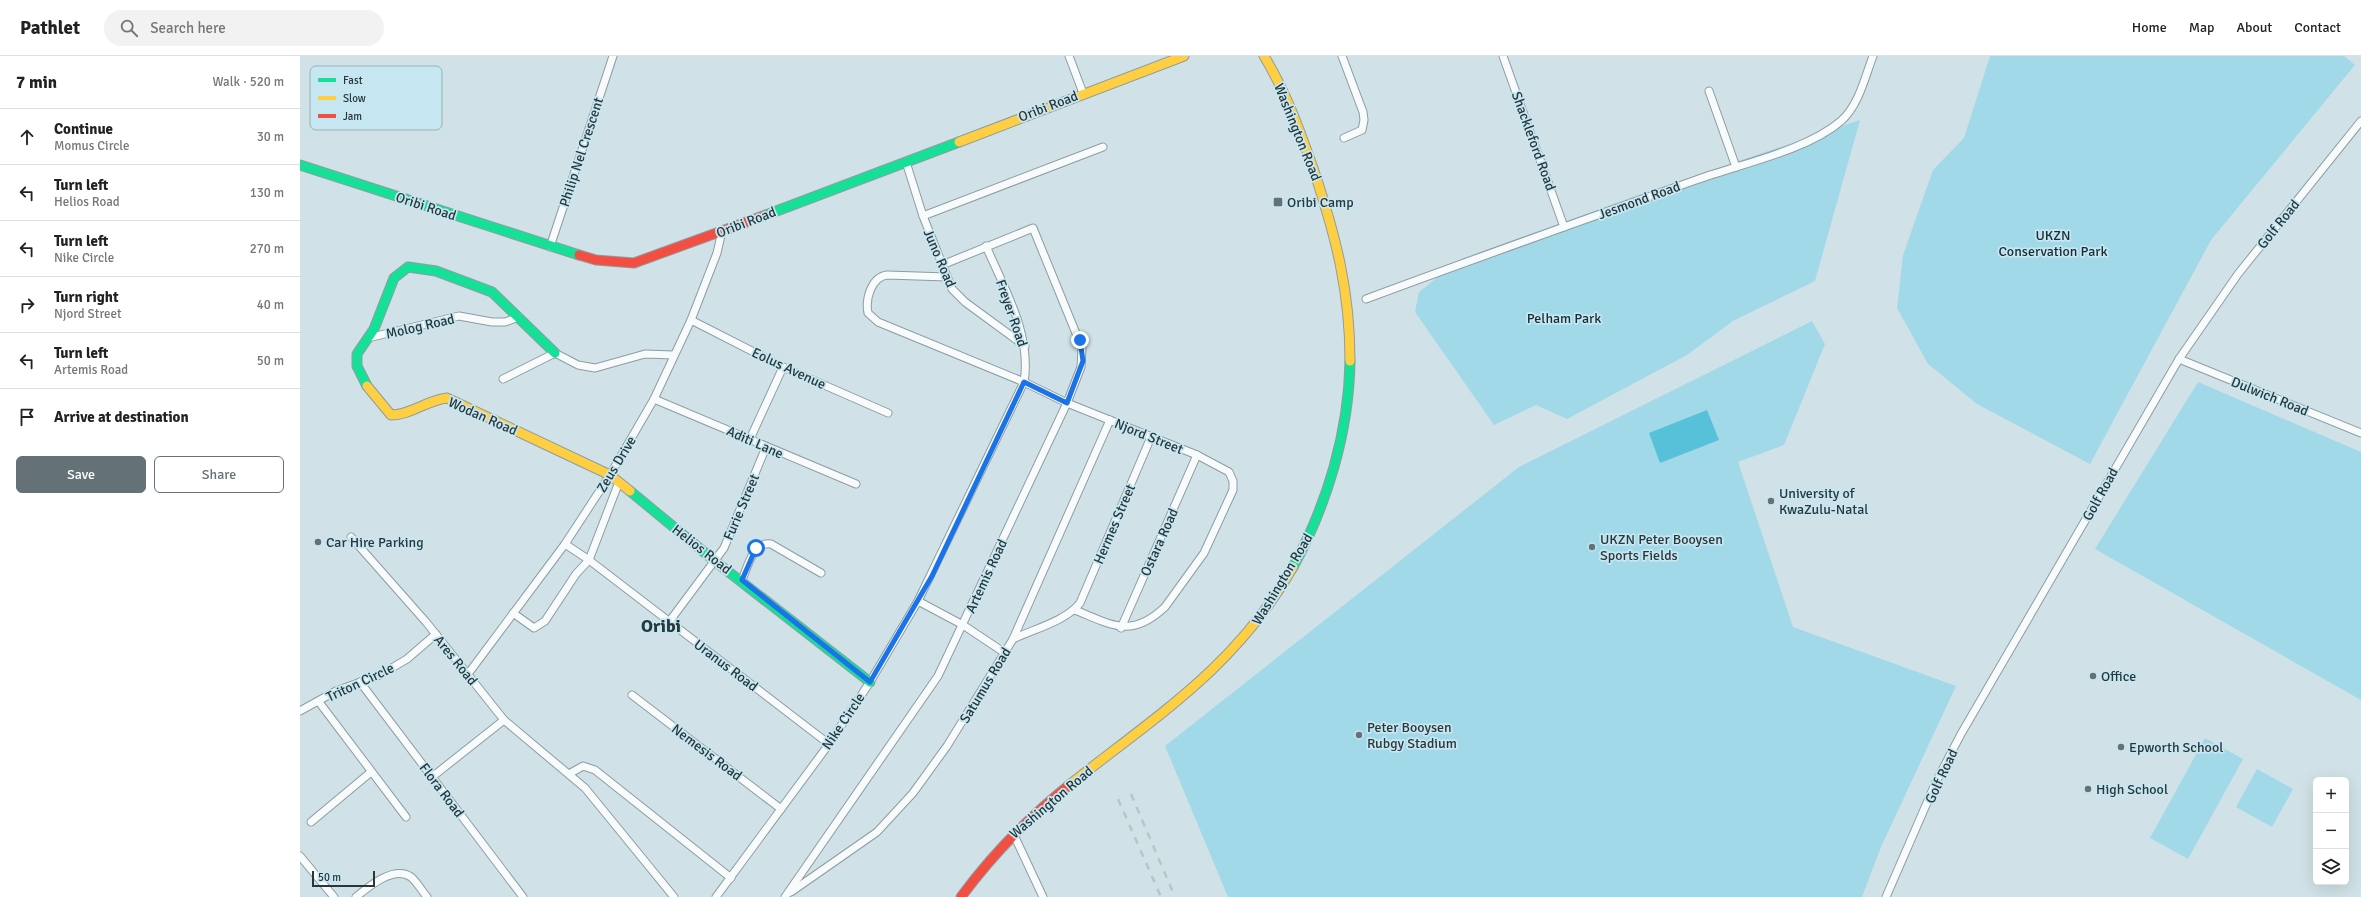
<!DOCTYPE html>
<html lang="en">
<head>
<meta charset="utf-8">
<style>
	:root { --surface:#fff; --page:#f2f2f2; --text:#222; --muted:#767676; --line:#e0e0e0; --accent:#647277 }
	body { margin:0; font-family:Signika,sans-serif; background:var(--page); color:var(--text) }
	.controls { position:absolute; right:12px; bottom:12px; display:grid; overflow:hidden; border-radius:6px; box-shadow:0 4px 16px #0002 }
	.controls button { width:36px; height:36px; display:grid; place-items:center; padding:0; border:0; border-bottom:1px solid var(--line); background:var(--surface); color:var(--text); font:20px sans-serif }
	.scale { position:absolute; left:12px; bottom:10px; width:63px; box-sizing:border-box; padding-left:4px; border:2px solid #2a363a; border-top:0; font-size:11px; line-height:14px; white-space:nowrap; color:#2a363a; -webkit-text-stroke:3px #c6e7f1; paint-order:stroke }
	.stop { position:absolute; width:12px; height:12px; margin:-9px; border:3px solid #1a73e8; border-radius:50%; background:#fff }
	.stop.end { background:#1a73e8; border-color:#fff; box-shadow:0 1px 4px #0008 }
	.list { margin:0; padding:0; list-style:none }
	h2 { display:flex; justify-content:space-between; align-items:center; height:52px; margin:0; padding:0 16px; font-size:17px }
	h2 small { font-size:13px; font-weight:400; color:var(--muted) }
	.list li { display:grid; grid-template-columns:26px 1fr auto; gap:12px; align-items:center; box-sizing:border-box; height:56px; padding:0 16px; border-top:1px solid var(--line) }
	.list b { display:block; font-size:15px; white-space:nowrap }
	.list p { margin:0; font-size:13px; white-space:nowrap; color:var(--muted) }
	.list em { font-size:13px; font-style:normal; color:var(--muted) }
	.actions { display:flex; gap:8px; padding:12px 16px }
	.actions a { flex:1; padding:9px 0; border:1px solid var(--accent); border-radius:6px; text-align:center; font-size:14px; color:var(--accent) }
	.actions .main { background:var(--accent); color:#fff }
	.icon { flex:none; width:22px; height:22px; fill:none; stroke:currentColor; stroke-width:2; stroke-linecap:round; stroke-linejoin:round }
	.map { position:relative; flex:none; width:2061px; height:841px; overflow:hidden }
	header { display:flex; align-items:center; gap:24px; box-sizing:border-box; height:56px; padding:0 20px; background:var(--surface); border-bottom:1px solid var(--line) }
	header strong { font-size:19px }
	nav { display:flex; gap:22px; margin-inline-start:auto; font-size:14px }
	.search { width:280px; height:36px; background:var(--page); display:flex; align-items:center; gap:10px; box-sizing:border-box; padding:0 14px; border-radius:22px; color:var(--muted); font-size:15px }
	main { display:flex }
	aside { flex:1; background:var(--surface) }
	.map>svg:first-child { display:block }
	.green { fill:#a1d9e8 }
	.water { fill:#56c1d8 }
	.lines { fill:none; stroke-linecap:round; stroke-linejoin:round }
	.street-casing { stroke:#8e9ca0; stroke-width:9 }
	.fast-casing { stroke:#8e9ca0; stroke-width:11 }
	.slow-casing { stroke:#8e9ca0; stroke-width:11 }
	.jam-casing { stroke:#8e9ca0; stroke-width:11 }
	.street { stroke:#f8fbfb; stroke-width:7 }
	.fast { stroke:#16e098; stroke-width:9 }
	.slow { stroke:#ffcf43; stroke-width:9 }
	.jam { stroke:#f24e42; stroke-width:9 }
	.rail { stroke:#bec3c4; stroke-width:2.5; stroke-dasharray:7 7; stroke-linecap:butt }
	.route { stroke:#1a73e8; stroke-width:5 }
	.poi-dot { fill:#647277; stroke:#c6e7f1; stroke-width:1.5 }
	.labels { text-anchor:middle; stroke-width:3.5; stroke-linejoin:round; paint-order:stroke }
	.street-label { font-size:14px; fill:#2a363a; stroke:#c6e7f1 }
	.poi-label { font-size:14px; fill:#2a363a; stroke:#c6e7f1; text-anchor:start }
	.park-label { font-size:14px; fill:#172d33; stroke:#c6e7f1 }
	.district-label { font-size:18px; font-weight:bold; fill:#2a363a; stroke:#c6e7f1 }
	.key { fill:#c6e7f1; stroke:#97b2ba; stroke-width:1 }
	.key-label { font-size:11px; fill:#2a363a }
</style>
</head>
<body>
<header>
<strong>Pathlet</strong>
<div class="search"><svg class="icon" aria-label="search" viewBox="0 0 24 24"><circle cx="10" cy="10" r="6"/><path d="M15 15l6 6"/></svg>Search here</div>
<nav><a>Home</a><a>Map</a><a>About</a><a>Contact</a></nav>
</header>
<main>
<aside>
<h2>7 min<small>Walk · 520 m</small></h2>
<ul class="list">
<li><svg class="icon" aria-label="ahead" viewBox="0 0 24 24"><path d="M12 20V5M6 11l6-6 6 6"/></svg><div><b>Continue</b><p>Momus Circle</p></div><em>30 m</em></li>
<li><svg class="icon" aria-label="left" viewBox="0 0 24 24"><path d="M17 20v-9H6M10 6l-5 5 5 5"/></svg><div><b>Turn left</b><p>Helios Road</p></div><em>130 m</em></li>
<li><svg class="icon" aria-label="left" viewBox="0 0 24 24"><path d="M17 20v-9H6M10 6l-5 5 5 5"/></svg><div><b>Turn left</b><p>Nike Circle</p></div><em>270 m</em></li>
<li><svg class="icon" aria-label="right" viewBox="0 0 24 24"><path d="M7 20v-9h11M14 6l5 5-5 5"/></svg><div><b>Turn right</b><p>Njord Street</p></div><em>40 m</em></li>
<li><svg class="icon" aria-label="left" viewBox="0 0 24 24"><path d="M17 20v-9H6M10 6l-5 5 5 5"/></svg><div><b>Turn left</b><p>Artemis Road</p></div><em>50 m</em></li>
<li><svg class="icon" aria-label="arrive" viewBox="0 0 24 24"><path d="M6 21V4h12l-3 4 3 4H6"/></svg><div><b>Arrive at destination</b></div></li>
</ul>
<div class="actions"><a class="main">Save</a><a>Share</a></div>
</aside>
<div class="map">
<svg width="2061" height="841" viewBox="0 0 2061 841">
	<rect width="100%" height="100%" fill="#d0e2e7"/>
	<!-- green -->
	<g class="green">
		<polygon points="1690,0 2044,0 2055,9 1911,184 1790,408 1677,348 1628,308 1597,252 1603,199 1633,114 1664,82"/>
		<polygon points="1560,64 1515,225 1433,265 1387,299 1267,363 1236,349 1194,369 1115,256 1119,236 1161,203 1344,137"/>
		<polygon points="1512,265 1525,288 1484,389 1438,406 1493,571 1656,630 1581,791 1562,841 928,841 865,690 1219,411"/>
		<polygon points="1898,326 2061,396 2061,644 1795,493"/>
		<polygon points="1905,682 1943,703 1888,803 1850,782"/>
		<polygon points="1957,713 1993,733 1972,771 1936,751"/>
	</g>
	<!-- water -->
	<polygon class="water" points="1407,354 1419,384 1360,407 1349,377"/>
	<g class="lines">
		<defs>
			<g id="street">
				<polyline points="769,0 783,37"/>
				<polyline points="1042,0 1063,56 1064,64 1062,74 1044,82"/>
				<polyline points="1203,0 1264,171"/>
				<polyline points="1409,35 1436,111"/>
				<polyline points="606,106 623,160 652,233 665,246 725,290"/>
				<polyline points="623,160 803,91"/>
				<polyline points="250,191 313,0"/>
				<path d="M647,221L587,219C572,221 565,242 568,257L578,266L724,326L767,347L897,399L929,416L933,425V434L904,497L865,551C831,583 812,569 775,554"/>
				<path d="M1066,243C1176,202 1286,163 1396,124C1440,108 1506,95 1541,65C1559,49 1565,21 1573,0"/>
				<polyline points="391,264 483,311 588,357"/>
				<polyline points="68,282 159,260 192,266 205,266 219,261"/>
				<polyline points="1879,303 2061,377"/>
				<polyline points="203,323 255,297 278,309 295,312 345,298 373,299"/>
				<polyline points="354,343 556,428"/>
				<polyline points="450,383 483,311"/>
				<polyline points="51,481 126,566 204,664 285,732 374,841"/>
				<polyline points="265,488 289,504 529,688"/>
				<path d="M442,524C448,510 453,485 471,488L521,517"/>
				<polyline points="618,545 663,569 705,597"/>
				<polyline points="213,557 234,572 245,565 276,518 289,504 319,426"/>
				<polyline points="369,566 424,492 466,391"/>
				<polyline points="821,572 897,399"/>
				<path d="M713,583C734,573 766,565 780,547L851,381"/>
				<polyline points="168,618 265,488 310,419 354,343 391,264 417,197 422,175"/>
				<polyline points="60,626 223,841"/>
				<polyline points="332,639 481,753"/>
				<polyline points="19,646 106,761"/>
				<polyline points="0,655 36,635 80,619 107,603 136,578"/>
				<polyline points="269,718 283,710 295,714 431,822"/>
				<polyline points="132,721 204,664"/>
				<polyline points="11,766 71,716"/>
				<polyline points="713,777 743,841"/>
				<polyline points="0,800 34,841"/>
				<polyline points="491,836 577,776 613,737 647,690 713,583 810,364"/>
				<path d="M56,841C68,831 94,809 111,821C117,826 122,835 127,841"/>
				<path d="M416,841L529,688L570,626L618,545L724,326C732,279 704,232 686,190"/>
				<polyline points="485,841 638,620 767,347 781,311 782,292 733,172 642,209"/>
				<polyline points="1586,841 1636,726 1661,678 1879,303 1938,218 2061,65"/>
			</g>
			<g id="fast">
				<polyline points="0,109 279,199"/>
				<polyline points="466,159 659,86"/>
				<polyline points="67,330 57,310 57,298 74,273 94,222 108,211 136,215 192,236 255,297"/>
				<polyline points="330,435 416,506 570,626"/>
				<path d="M993,511C1027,449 1049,376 1050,305"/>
			</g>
			<g id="slow">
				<path d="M964,0C986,36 1000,75 1014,115C1036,181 1050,235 1050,305"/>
				<polyline points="659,86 884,0"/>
				<path d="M67,330L91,359C111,359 127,344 147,342L310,419L330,435"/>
				<path d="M768,730C856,660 936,611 993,511"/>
			</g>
			<g id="jam">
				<polyline points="279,199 296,204 334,207 466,159"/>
				<path d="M661,841C692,799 727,763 768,730"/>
			</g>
		</defs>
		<!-- street casing -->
		<use href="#street" class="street-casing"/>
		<!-- fast casing -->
		<use href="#fast" class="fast-casing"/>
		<!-- slow casing -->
		<use href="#slow" class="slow-casing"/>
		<!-- jam casing -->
		<use href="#jam" class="jam-casing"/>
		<!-- street -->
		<use href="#street" class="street"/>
		<!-- fast -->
		<use href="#fast" class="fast"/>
		<!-- slow -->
		<use href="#slow" class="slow"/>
		<!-- jam -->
		<use href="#jam" class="jam"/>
		<!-- rail -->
		<g class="rail">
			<polyline points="831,738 875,841"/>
			<polyline points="818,743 861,841"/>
		</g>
	</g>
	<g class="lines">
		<!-- route -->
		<polyline class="route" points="456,492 442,524 570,626 632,520 724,326 767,347 783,305 780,284"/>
	</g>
	<!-- markers -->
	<g class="poi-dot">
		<rect x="973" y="141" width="10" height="10" rx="2"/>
		<circle cx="1471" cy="445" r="4"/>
		<circle cx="18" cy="486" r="4"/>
		<circle cx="1292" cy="491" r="4"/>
		<circle cx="1793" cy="620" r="4"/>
		<circle cx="1059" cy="679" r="4"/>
		<circle cx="1821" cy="691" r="4"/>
		<circle cx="1788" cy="733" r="4"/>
	</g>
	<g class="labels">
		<!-- street labels -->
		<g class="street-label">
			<text transform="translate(748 50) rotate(-21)" y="5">Oribi Road</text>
			<text transform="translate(998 76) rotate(68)" y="5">Washington Road</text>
			<text transform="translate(1234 85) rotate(70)" y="5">Shackleford Road</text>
			<text transform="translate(281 96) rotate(-72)" y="5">Philip Nel Crescent</text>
			<text transform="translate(1339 144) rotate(-20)" y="5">Jesmond Road</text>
			<text transform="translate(126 150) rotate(18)" y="5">Oribi Road</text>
			<text transform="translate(446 166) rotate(-21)" y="5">Oribi Road</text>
			<text transform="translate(1978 168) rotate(-51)" y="5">Golf Road</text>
			<text transform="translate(640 202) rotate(67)" y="5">Juno Road</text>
			<text transform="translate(712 257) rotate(71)" y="5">Freyer Road</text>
			<text transform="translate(120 270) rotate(-13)" y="5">Molog Road</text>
			<text transform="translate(489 312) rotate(25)" y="5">Eolus Avenue</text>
			<text transform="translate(1970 340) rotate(22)" y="5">Dulwich Road</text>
			<text transform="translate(183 360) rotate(24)" y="5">Wodan Road</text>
			<text transform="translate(849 380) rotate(22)" y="5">Njord Street</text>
			<text transform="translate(455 386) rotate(24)" y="5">Aditi Lane</text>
			<text transform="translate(316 408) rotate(-59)" y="5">Zeus Drive</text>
			<text transform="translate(1800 438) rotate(-61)" y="5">Golf Road</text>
			<text transform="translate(441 451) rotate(-67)" y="5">Furie Street</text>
			<text transform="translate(814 468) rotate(-67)" y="5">Hermes Street</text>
			<text transform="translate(859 486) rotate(-66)" y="5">Ostara Road</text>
			<text transform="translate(402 493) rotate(38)" y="5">Helios Road</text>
			<text transform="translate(686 520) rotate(-65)" y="5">Artemis Road</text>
			<text transform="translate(982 523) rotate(-59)" y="5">Washington Road</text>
			<text transform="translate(156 604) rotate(51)" y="5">Ares Road</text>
			<text transform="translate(426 609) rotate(37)" y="5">Uranus Road</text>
			<text transform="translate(60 626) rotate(-25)" y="5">Triton Circle</text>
			<text transform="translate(685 629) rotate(-59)" y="5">Satumus Road</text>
			<text transform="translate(543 665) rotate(-56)" y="5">Nike Circle</text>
			<text transform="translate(407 696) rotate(37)" y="5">Nemesis Road</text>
			<text transform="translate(1641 720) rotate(-65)" y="5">Golf Road</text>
			<text transform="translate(142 734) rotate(53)" y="5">Flora Road</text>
			<text transform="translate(751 746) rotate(-40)" y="5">Washington Road</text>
		</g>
		<!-- poi labels -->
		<g class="poi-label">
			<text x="987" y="151">Oribi Camp</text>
			<text x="1479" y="442">University of<tspan x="1479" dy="16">KwaZulu-Natal</tspan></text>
			<text x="1300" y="488">UKZN Peter Booysen<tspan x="1300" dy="16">Sports Fields</tspan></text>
			<text x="26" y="491">Car Hire Parking</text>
			<text x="1801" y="625">Office</text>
			<text x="1067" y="676">Peter Booysen<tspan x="1067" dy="16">Rubgy Stadium</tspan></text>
			<text x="1829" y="696">Epworth School</text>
			<text x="1796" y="738">High School</text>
		</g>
		<!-- park labels -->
		<g class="park-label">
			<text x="1753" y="184">UKZN<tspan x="1753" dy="16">Conservation Park</tspan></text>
			<text x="1264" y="267">Pelham Park</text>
		</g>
		<!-- district labels -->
		<g class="district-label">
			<text x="361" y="576">Oribi</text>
		</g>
	</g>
	<!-- legend -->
	<rect x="10" y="10" width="132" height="64" rx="6" class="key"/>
	<rect x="18" y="22" width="18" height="4" fill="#16e098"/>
	<rect x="18" y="40" width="18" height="4" fill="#ffcf43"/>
	<rect x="18" y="58" width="18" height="4" fill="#f24e42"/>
	<g class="key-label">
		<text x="43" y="28">Fast</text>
		<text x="43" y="46">Slow</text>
		<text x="43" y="64">Jam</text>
	</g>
</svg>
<div class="controls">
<button>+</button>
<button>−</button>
<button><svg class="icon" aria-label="layers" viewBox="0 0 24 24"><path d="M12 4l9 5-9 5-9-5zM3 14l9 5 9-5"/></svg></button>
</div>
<div class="scale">50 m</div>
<div class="stop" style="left:456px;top:492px"></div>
<div class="stop end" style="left:780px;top:284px"></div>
</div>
</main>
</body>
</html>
